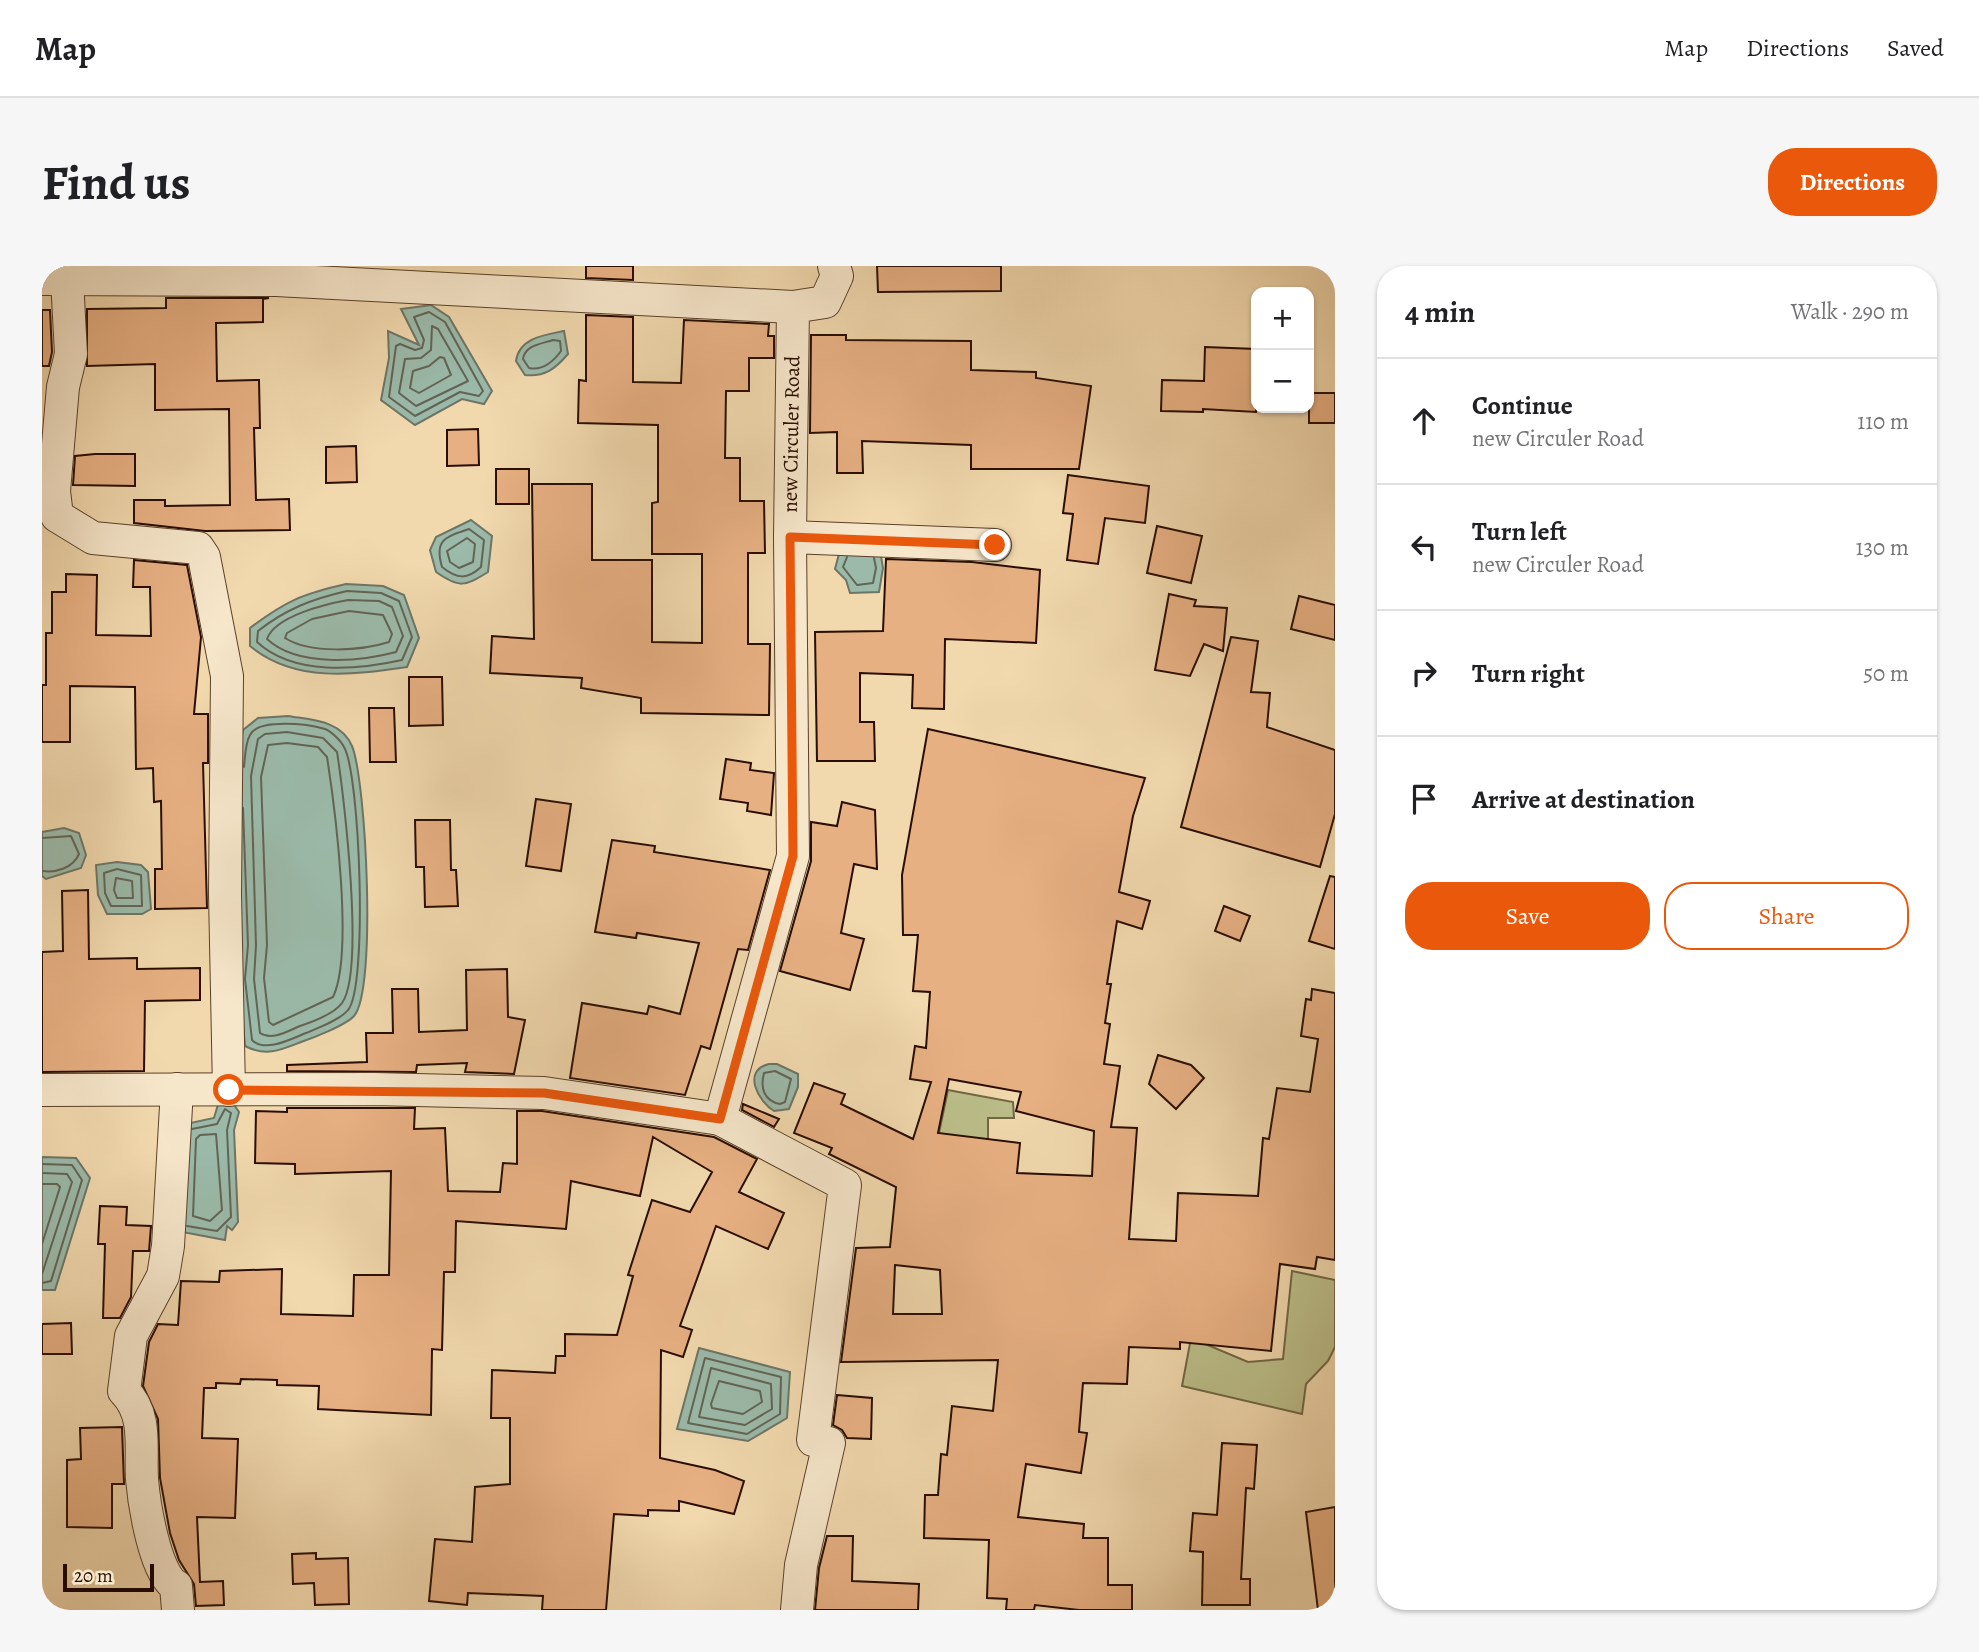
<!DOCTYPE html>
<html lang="en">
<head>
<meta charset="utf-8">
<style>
	:root { --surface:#fff; --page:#f6f6f6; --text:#202124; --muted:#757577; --line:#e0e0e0; --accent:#ea580c }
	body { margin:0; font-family:Alegreya,serif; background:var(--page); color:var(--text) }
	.controls { position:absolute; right:21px; top:21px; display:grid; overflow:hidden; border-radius:14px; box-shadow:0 2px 5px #0004 }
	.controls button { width:63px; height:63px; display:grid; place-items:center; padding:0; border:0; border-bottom:2px solid var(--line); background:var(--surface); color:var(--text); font:35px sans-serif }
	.scale { position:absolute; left:21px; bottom:18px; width:91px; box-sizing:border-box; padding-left:7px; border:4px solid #280d00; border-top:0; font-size:19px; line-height:24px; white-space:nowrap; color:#280d00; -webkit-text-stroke:5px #f6e6ca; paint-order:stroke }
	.stop { position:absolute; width:21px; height:21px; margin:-16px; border:5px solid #ea580c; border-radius:50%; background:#fff }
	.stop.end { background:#ea580c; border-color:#fff; box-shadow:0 2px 7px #0008 }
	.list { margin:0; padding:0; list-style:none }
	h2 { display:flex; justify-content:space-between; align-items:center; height:91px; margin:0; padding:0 28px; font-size:30px }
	h2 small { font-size:23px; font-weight:400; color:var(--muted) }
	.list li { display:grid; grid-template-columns:46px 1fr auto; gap:21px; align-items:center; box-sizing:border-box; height:126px; padding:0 28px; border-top:2px solid var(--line) }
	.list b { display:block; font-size:26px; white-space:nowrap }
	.list p { margin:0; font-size:23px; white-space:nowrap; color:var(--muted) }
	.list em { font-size:23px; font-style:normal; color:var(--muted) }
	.actions { display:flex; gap:14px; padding:21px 28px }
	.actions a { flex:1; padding:16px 0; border:2px solid var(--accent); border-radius:28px; text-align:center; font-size:24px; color:var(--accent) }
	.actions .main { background:var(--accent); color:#fff }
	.icon { flex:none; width:38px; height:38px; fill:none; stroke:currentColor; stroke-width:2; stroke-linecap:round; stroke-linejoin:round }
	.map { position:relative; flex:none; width:1293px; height:1344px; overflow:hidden; border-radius:28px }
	header { display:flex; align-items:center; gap:42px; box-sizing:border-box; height:98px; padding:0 35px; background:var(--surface); border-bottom:2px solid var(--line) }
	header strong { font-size:33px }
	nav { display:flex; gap:38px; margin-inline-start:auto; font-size:24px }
	.intro { display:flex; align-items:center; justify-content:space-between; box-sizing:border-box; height:168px; padding:0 42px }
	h1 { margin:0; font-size:49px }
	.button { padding:18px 32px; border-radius:28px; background:var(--accent); color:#fff; font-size:24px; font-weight:700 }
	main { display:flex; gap:42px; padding:0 42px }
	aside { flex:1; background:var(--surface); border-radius:28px; box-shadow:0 2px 5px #0004 }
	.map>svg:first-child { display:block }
	.green { fill:#bbbe89; stroke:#726644; stroke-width:2 }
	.water { fill:#9bbaaa; stroke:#6d7566; stroke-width:2 }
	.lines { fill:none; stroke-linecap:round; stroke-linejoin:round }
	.shore { stroke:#626455; stroke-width:2 }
	.building { fill:#e7b083; stroke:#280d00; stroke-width:2; fill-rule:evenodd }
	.street-casing { stroke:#5a402b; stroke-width:34 }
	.street { stroke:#f6e6ca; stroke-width:32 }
	.route { stroke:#ea580c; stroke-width:9 }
	.labels { text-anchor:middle; stroke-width:6; stroke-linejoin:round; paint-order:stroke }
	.street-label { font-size:21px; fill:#280d00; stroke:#f6e6ca }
</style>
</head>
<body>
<header>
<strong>Map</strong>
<nav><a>Map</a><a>Directions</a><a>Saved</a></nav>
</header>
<div class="intro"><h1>Find us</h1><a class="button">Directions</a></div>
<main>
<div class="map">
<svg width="1293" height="1344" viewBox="0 0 1293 1344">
	<rect width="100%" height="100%" fill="#f1d8ad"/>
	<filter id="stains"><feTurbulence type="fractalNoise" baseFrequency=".00286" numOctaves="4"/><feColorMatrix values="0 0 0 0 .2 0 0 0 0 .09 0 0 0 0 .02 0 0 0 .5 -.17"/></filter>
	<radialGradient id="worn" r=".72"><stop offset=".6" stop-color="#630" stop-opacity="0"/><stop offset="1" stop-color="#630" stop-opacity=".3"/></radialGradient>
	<!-- green -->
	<g class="green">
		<polygon points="906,824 971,836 972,852 946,852 946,878 890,900"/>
		<polygon points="1250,1005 1293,1014 1293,1081 1286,1095 1264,1118 1260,1148 1140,1120 1149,1072 1206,1096 1241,1093"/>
	</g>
	<!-- water -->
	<g class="water">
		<polygon points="389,39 407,51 450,125 442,138 420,133 373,159 339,134 347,92 346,65 377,79 359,43"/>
		<path d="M522,65L526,88C513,103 503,111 483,109L474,95C477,72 502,69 522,65Z"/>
		<path d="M429,254L450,270L446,306C422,321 417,322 394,306L388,284L394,271Z"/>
		<polygon points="798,284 838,284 841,302 837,326 808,327 804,314 793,303"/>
		<path d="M304,318L341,320L362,329L377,372L365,401C311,409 253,417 208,380V362C244,335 260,328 304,318Z"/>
		<path d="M246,450C269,454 299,454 310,480C324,514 335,724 312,750C304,759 271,772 259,776C239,784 224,791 203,780L198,722L193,508L201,464L216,452Z"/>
		<polygon points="22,562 37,567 44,589 39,602 4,613 0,610 0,566"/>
		<polygon points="75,596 99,599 106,606 109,643 100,648 65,648 56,629 54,599"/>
		<path d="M727,798H735L756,808V821L747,843L732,845C717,836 699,805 727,798Z"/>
		<polygon points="177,835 190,836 197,846 192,864 196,956 190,964 185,960 183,974 135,965 139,859 172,852"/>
		<polygon points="0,891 34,892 48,912 13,1024 0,1024"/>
		<polygon points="657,1082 748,1106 745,1152 706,1175 635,1163"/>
	</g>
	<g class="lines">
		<!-- shore -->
		<g class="shore">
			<polygon points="387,46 403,56 441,125 437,130 418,126 373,150 347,131 354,80 358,78 373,84 380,82 382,74 372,51"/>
			<polygon points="390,60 396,63 426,115 374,140 357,127 363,93 379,92 389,84"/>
			<path d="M511,74L518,75L519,85C511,96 501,105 487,102L481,93C483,79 499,78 511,74Z"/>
			<polygon points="398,91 402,92 409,109 377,127 368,122 371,105 387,100"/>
			<path d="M427,263L442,274L439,301C425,314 415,313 400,301C392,274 403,271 427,263Z"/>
			<polygon points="425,272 433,278 431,296 417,302 408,296 405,285"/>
			<polyline points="805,291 801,301 815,319 831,317 834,302 832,292"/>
			<path d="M305,325L339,327L357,335L370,371L360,394C315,404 252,410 215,376L216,365C244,343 270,333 305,325Z"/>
			<path d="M306,334L337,335L350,341L361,370L354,386C317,396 255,401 225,373C233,350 284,338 306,334Z"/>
			<path d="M307,345L341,349L350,368L347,376C319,385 268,388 243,372L245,367L270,353Z"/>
			<path d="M245,466L281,472L295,486C302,530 323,705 300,737C293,747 270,756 258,760C246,765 230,775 218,767L212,713L214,679L209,510L216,473L223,468Z"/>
			<path d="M245,477L276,481L285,491C293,542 312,688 291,731L231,759L227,756L222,712L225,679L219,511L226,479Z"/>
			<path d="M201,542L206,679L203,713L210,774C223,787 249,773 264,767C276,762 298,754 306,744C326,721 318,508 302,481C299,475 289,465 283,463C267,458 216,452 208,469C203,478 203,492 202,501"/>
			<path d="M0,572L29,570L37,588C31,602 14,607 0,605"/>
			<polygon points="75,603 99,609 100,640 69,640 63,627 62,607"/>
			<polygon points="74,612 90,615 91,632 75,632 72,624"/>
			<path d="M733,805L749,813L743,836L738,838C722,835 718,822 722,807Z"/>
			<polygon points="174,868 180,944 168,955 151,950 154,873 158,869"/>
			<polyline points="0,898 30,899 40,914 9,1015 0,1017"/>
			<polyline points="0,907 25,908 30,916 0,1008"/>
			<polyline points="0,918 15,918 18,921 0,978"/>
			<polyline points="145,960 175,965 189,951 185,864 189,847 183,843 175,858 150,863"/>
			<polygon points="663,1092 739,1111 738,1148 705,1168 646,1157"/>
			<polygon points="669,1102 729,1118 730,1143 703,1159 657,1151"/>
			<polygon points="677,1115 718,1125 720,1136 701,1148 670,1142 669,1138"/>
		</g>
	</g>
	<!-- building -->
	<g class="building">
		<polygon points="544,0 591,0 591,14 544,12"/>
		<polygon points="835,0 959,0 959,25 836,26"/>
		<polygon points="124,32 227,32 221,33 221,56 174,57 175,115 217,114 218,162 212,162 214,234 247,233 248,264 163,265 92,257 92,234 123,234 123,240 188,239 187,143 113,144 113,98 45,100 45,43 124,42"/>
		<polygon points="0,44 8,44 10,86 7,100 0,100"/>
		<polygon points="544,49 591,51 591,116 639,117 642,54 727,58 726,70 732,70 732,92 707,92 707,125 684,125 683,192 698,192 698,235 722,235 723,287 706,287 706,378 728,378 727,449 599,447 599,432 539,422 540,412 448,407 450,370 492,373 490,218 550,218 550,294 610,294 610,376 660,377 660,288 610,288 610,237 616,236 616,159 536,157 537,114 544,115"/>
		<polygon points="769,69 804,69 804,74 929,75 929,104 994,106 994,112 1049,120 1037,203 929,203 929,179 820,175 821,207 795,207 795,166 768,167"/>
		<polygon points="1163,81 1214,83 1214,146 1161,143 1161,146 1119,145 1120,114 1162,115"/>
		<rect x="1267" y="127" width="26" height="30"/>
		<polygon points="436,163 437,199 405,200 405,164"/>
		<polygon points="314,180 315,216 284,217 284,181"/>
		<polygon points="53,188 93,188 93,220 31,219 33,190"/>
		<rect x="454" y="203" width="33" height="35"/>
		<polygon points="1026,209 1107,220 1103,257 1063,252 1056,298 1025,294 1031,248 1021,247"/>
		<polygon points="1115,260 1160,270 1149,317 1105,307"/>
		<polygon points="844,293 930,296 998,304 994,377 903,373 902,443 870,442 871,409 818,407 818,456 832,456 833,495 775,495 773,366 841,365"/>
		<polygon points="92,294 145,299 159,371 152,448 166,448 166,497 161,497 165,642 113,643 113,603 120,603 119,535 112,536 111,502 94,503 93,421 28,420 28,476 0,476 0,419 4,419 4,367 10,367 10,326 24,326 24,308 55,309 54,369 109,370 108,321 91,321"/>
		<polygon points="1127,328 1154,334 1152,340 1185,342 1181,385 1162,378 1148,410 1113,404"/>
		<polygon points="1257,330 1293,339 1293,374 1249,363"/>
		<polygon points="1189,371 1216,375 1209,426 1228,427 1225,461 1293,484 1293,548 1278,601 1139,561"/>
		<polygon points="367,411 400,411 401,459 367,460"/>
		<polygon points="327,442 352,442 354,496 328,496"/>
		<path d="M886,463L1103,512L1091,550L1077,626L1108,635L1100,663L1075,655L1065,718H1069L1063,757L1068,758L1062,798L1078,800L1069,861L1095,862L1087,973L1134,975L1136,927L1216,930L1221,872L1227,873L1235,822L1268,826L1276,773L1259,770L1264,733L1269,734L1270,723L1293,727V994L1275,991L1273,1003L1238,998L1229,1085L1138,1076V1083L1087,1081L1085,1118L1041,1117L1037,1166L1045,1167L1039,1207L984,1198L976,1251L1042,1258L1041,1272H1066V1319H1090V1344H1037L993,1339L992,1344H964L965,1333L945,1332L947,1274L882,1272L883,1229H896L899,1188L905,1189L910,1140L951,1145L956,1094L799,1096L814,982L848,981L854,921L787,888L790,882L752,867L772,817L803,828L799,838L871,873L889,816L868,813L873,780L884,782L888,726L871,725L876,669H861L860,609ZM907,813L979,826L974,845L1052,865L1050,910L975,907L978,877L896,867ZM853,999L898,1004L900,1048H851Z"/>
		<polygon points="684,493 709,497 708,504 732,507 729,549 705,545 706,537 678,533"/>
		<polygon points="494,533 529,538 519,605 484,600"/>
		<polygon points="800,536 833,544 835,603 812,598 799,667 822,673 808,724 738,705 769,595 769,556 795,560"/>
		<polygon points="373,554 408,554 409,604 414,604 416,640 383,641 382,601 374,601"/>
		<polygon points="570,574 613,580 612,586 728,604 706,684 696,683 668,783 659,780 643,829 528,812 540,737 605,748 607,740 638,748 657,677 595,667 594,672 553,666"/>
		<polygon points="1288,610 1293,611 1293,683 1267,675"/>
		<polygon points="46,624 47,693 95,692 95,703 158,702 158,734 103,735 102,805 0,806 0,686 21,685 20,625"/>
		<polygon points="1182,640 1208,650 1198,675 1173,665"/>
		<polygon points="465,703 466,751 483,754 472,808 423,806 425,797 375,799 374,806 245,805 245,799 325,796 324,767 351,767 350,723 376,723 377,766 425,764 424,704"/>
		<polygon points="1116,789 1149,799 1162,812 1134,843 1107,818"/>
		<polygon points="701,838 737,853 732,861 700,844"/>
		<polygon points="245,842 373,842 372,863 403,862 406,925 458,926 461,897 475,898 475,845 500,845 672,871 715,893 697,926 742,947 726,983 674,960 638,1060 650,1064 641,1091 619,1084 618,1192 673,1204 702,1215 692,1248 637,1235 637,1245 606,1244 606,1250 572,1248 564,1344 500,1344 501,1330 426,1327 425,1339 387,1335 393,1273 430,1276 433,1221 468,1218 468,1152 449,1152 450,1104 513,1107 514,1090 523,1090 523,1068 575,1069 591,1010 586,1009 610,934 648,946 670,906 611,871 598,930 529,915 524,963 414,955 413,1006 402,1006 400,1084 390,1083 389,1149 276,1143 277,1120 235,1119 235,1114 199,1113 198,1118 174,1117 174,1122 162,1122 160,1172 196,1173 193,1252 155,1251 158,1316 181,1315 182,1339 154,1340 152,1318 137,1294 128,1267 118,1212 116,1153 101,1120 107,1076 116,1058 136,1059 139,1015 177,1016 178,1005 240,1003 239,1048 311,1050 312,1009 347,1009 349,905 253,908 253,898 213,897 214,845 245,846"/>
		<polygon points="58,940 85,941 84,959 109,960 107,985 91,985 89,1031 78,1052 61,1052 63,978 56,978"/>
		<polygon points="29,1057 30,1088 0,1088 0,1058"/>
		<polygon points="795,1129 830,1132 829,1173 805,1172 800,1164 791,1159"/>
		<polygon points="80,1161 82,1218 70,1218 70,1262 25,1261 25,1194 39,1193 38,1162"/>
		<polygon points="1180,1177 1215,1179 1212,1223 1204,1222 1199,1313 1208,1313 1208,1339 1160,1339 1161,1286 1148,1285 1151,1247 1175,1249"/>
		<polygon points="1293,1241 1293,1344 1276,1344 1264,1246"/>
		<polygon points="785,1270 811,1270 810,1315 877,1318 876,1344 773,1344 777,1302"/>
		<polygon points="274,1287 274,1293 306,1292 307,1338 273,1339 272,1317 251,1318 250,1288"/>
	</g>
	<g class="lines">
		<defs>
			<g id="street">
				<polyline points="0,13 234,14 751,41"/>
				<polyline points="25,13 29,88 21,121 12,225 15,250 51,272 156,282 162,291 185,410 183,628 187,824"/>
				<polyline points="748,271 953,279"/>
				<path d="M135,823L126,980L121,1010L89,1070L82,1125C106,1149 98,1182 100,1213C102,1237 113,1309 134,1320L136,1344"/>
				<polyline points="0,824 332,823 502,827 678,853 751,590 748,271 751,41 783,36 795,10 792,0"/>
				<polyline points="678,853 803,919 771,1174 787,1177 759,1299 755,1344"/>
			</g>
		</defs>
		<!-- street casing -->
		<use href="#street" class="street-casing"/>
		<!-- street -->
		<use href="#street" class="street"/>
	</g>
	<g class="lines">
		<!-- route -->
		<polyline class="route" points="187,824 502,827 678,853 751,590 748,271 953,279"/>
	</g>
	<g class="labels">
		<!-- street labels -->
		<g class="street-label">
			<text transform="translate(749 168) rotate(-89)" y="7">new Circuler Road</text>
		</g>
	</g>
	<rect width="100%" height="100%" filter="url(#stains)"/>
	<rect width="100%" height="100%" fill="url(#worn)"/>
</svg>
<div class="controls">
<button>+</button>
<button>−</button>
</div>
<div class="scale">20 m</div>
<div class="stop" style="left:187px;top:824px"></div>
<div class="stop end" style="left:953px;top:279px"></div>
</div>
<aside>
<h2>4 min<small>Walk · 290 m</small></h2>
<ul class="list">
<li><svg class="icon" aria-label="ahead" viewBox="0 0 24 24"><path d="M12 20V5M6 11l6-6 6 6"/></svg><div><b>Continue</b><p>new Circuler Road</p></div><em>110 m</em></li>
<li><svg class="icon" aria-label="left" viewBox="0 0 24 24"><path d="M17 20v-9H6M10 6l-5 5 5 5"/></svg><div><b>Turn left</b><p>new Circuler Road</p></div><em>130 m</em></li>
<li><svg class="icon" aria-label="right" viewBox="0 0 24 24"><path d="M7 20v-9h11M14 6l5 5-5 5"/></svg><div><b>Turn right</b></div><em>50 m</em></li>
<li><svg class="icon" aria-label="arrive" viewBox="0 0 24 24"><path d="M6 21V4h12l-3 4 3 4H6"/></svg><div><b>Arrive at destination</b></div></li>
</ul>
<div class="actions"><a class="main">Save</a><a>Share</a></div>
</aside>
</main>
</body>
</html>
